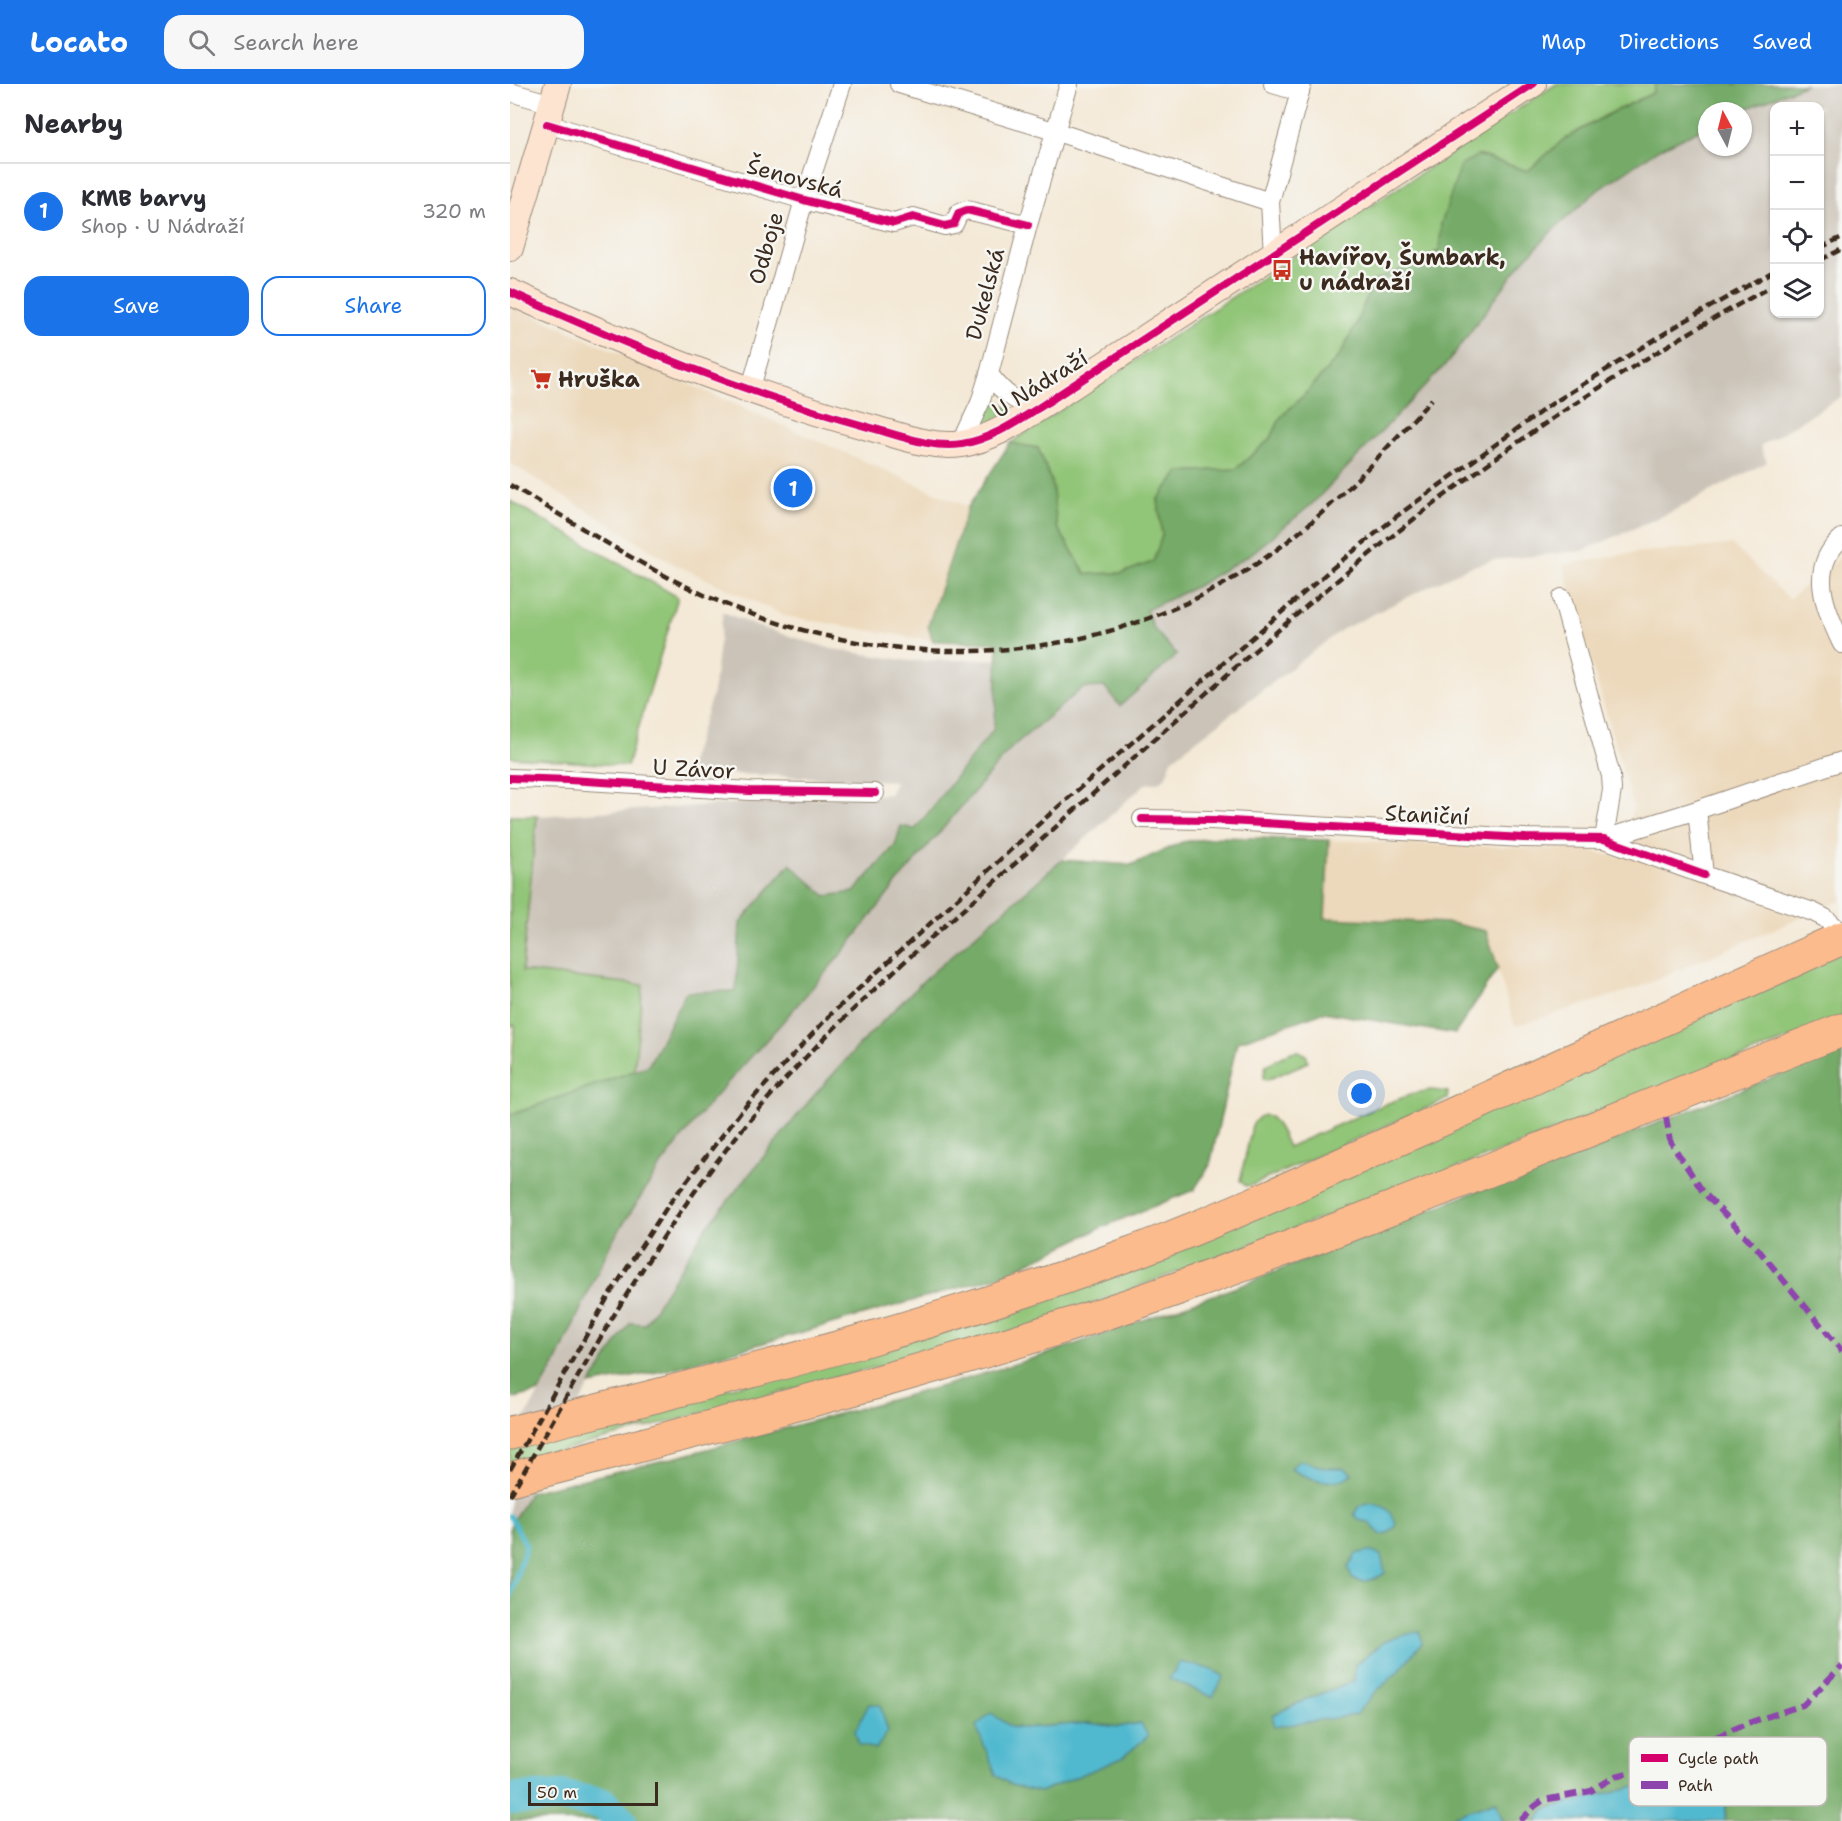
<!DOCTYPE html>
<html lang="en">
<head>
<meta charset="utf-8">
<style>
  body { margin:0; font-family:"Shantell Sans",sans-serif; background:#f7f7f7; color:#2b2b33 }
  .controls { position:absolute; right:18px; top:18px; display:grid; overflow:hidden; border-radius:12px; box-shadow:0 2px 4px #0004 }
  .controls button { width:54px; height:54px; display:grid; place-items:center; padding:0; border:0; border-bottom:2px solid #e1e1e2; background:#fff; color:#2b2b33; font:30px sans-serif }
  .compass { position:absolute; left:1188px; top:18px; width:54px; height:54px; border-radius:50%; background:#fff; box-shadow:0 2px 4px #0004; rotate:353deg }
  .scale { position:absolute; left:18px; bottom:15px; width:130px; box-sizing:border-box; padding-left:6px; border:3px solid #3b2a1e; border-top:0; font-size:16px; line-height:21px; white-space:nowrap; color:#3b2a1e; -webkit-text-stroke:4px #f6f6f2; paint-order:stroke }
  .you { position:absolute; left:852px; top:1010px; width:21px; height:21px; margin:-15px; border:4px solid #fff; border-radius:50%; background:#1a73e8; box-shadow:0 0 0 9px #1a73e833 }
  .badge { display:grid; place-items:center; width:39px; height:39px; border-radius:50%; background:#1a73e8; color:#fff; font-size:20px; font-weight:700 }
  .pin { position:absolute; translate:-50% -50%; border:3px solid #fff; box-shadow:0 2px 6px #0006 }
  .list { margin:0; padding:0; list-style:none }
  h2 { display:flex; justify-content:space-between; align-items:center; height:78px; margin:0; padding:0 24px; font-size:26px }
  h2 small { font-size:20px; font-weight:400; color:#7c7c81 }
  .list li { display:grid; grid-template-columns:39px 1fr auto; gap:18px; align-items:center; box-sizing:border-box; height:96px; padding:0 24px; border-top:2px solid #e1e1e2 }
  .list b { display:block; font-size:22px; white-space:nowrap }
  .list p { margin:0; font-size:20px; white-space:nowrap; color:#7c7c81 }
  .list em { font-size:20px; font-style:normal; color:#7c7c81 }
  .actions { display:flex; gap:12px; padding:18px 24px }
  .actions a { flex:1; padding:14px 0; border:2px solid #1a73e8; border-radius:18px; text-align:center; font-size:21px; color:#1a73e8 }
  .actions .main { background:#1a73e8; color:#fff }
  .icon { flex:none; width:33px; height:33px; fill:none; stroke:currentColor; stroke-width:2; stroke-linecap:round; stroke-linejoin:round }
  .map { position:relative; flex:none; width:1332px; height:1737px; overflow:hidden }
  header { display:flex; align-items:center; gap:36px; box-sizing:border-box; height:84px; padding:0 30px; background:#1a73e8; color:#fff }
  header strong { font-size:28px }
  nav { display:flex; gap:33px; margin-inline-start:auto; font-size:21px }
  .search { width:420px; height:54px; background:#f7f7f7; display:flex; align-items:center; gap:15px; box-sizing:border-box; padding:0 21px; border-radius:18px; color:#7c7c81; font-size:22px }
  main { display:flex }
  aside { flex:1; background:#fff }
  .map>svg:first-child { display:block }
  .built { fill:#ecd8ba }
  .industrial { fill:#cbc3b8; fill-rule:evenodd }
  .green { fill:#91c577; stroke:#66784a; stroke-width:1.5 }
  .forest { fill:#74aa68; stroke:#586a43; stroke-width:1.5; fill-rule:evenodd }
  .water { fill:#51b9cf; stroke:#467276; stroke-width:1.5 }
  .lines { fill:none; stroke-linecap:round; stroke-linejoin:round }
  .stream { stroke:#51b9cf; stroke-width:5 }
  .river { stroke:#51b9cf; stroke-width:32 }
  .street-casing { stroke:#988a7a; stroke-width:20 }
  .secondary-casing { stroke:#988a7a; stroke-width:28 }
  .highway-casing { stroke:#988a7a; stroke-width:35 }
  .street { stroke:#fff; stroke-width:18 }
  .secondary { stroke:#fde4d1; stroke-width:26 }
  .highway { stroke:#fbbb8d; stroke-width:33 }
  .rail { stroke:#3b2a1e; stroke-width:4.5; stroke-dasharray:9 4.5; stroke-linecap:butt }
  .quiet { stroke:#8e44ad; stroke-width:6; stroke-dasharray:12 6; stroke-linecap:butt }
  .cycleway-casing { stroke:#f6f6f2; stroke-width:11 }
  .cycleway { stroke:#d6006c; stroke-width:8 }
  .labels { text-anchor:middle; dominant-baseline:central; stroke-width:5; stroke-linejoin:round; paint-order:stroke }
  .street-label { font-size:22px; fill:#3b2a1e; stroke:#f6f6f2 }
  .poi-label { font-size:22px; font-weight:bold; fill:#3b2a1e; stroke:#f6f6f2; text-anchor:start }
  .key { fill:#f6f6f2; stroke:#beb9b2; stroke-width:1.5 }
  .key-label { font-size:16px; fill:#3b2a1e }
</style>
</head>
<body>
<header>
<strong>Locato</strong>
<div class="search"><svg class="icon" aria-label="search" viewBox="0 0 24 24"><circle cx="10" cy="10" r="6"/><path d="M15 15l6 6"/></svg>Search here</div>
<nav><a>Map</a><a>Directions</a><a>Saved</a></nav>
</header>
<main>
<aside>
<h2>Nearby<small></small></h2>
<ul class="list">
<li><span class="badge">1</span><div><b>KMB barvy</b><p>Shop · U Nádraží</p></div><em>320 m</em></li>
</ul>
<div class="actions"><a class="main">Save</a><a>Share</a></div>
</aside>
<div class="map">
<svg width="1332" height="1737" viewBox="0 0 1332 1737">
  <rect width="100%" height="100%" fill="#f6f6f2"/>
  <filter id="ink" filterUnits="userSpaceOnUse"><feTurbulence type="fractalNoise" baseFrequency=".0167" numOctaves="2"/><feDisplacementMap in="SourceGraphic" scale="12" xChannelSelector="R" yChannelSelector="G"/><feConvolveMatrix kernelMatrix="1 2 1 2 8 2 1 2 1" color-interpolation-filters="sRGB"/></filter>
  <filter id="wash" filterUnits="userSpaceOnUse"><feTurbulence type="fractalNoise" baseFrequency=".008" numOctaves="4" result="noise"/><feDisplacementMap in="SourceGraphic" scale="24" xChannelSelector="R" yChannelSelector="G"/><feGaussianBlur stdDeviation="1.35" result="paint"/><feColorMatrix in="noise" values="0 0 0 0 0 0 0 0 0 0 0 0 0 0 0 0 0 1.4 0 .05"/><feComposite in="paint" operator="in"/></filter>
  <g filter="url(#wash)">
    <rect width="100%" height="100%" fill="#f4e9d7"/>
    <!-- built -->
    <path class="built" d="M0 221 458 423 418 542 423 557 275 532 160 478 0 379Z
      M1222 461 1279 515 1332 472V816L1127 904 1005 942 976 847 940 839 815 834 819 756 1076 766 1110 774 1123 722 1053 481 1123 469Z"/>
    <!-- industrial -->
    <path class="industrial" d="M1296 0H1332V312L1250 362 1257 378 1157 430 1072 467 983 476 957 484 831 546 662 675 656 692 651 697 635 700 552 776 414 896 353 957 299 1017 196 1145 135 1241 119 1239 80 1301 0 1443V1360L45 1281 101 1159 149 1084 199 1019 269 942 333 868 390 795 502 663 574 604 595 603 610 622 667 571 644 545 636 526 687 502 741 470 802 420 938 278 1009 182 1042 147 1088 106 1149 65 1197 42V63H1233V27H1231ZM1264 22H1310V230H1264Z
      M213 528 246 542 322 565 400 577 500 575 499 641 425 717 405 743H391L383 761 345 808 316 812 281 780 230 839 226 908 153 952 138 982 124 987 133 901 12 887 27 732 379 710 386 697 177 688 203 609Z"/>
    <!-- green -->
    <path class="green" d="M1046 0H1146L1143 9 1095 32 1054 55 1018 87 968 71 931 140 930 166 908 179 846 240 830 271 797 308 771 333 761 354 726 385 669 388 648 415 652 452 643 478 612 489 576 490 547 443 542 399 528 364 500 359Z
      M482 314 502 326 478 340 475 338C474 331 477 318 482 314Z
      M0 417 168 513 117 682 0 673Z
      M0 732H27L12 887 133 901 124 987 0 1031V999L5 941 0 942Z
      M1332 866V934L1021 1056 525 1241 0 1380V1360L327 1276Z
      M789 967 797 972 798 978 757 996 753 995 756 981 781 968Z
      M921 1006 938 1008 937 1015 742 1101 736 1102 730 1097 742 1042C758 1013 772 1050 778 1063L873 1021 905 1009Z"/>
    <!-- forest -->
    <path class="forest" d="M1146 0H1296L1231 27H1197V42L1149 65 1088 106 1042 147 1009 182 938 278 802 420 741 470 687 502 636 526 644 545 667 571 610 622 595 603 573 604 502 663 390 795 333 868 269 942 199 1019 149 1084 101 1159 45 1281 29 1308 0 1315V1031L138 982 176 908 226 907 230 839 280 780 316 812 344 808 385 761 391 742 405 745 483 646 486 624 488 559 423 557 418 542 458 423 500 359 528 364 542 399 547 443 576 490 612 489 643 478 652 452 648 415 669 388 726 385 761 354 771 333 797 308 830 271 846 240 863 197 908 179 930 166 931 140 951 81 968 71 1018 87 1054 55 1095 32 1143 9Z
      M710 753 819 756 815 834 940 839 976 847 988 884 945 950 813 928 727 958 700 1081 684 1106 595 1142 491 1192 158 1286 80 1301 120 1239 135 1240 195 1145 299 1017 353 957 414 896 552 776 621 781 672 758Z
      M1332 966V1737H1215L1217 1707 1204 1683 1035 1725 1027 1737H993L986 1717 928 1737H0V1443L20 1408 171 1372 436 1301 537 1270 732 1201 969 1106 1109 1054ZM910 1548 889 1587 868 1605 801 1637 764 1643 763 1631 795 1616 844 1597 845 1581 877 1556ZM579 1639 608 1643 631 1639 486 1691 478 1668 501 1643 514 1644Z"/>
    <!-- water -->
    <path class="water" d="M789 1376 815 1384H835L842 1390C823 1404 800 1396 781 1385Z
      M856 1419C872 1420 884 1425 886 1442L878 1450 871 1451 859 1439 849 1436 844 1430 849 1422Z
      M858 1467 871 1471 875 1489C864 1496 854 1500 842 1495L838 1483 846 1470Z
      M910 1547 912 1559 889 1587 868 1605 845 1631 764 1643 763 1631 795 1616 844 1597 845 1581 877 1556Z
      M670 1578 700 1585 714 1592 703 1613 659 1595Z
      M359 1620 370 1621 378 1647 366 1665 349 1661 345 1647Z
      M481 1629 501 1643 514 1644 579 1639 608 1643 631 1639 638 1652 612 1674 530 1708 501 1701 486 1691 466 1642Z
      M1204 1682 1217 1707 1215 1737H1027L1035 1725Z
      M986 1717 993 1737H928Z"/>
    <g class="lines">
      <!-- stream -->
      <path class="stream" d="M0 1432 16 1461 0 1513"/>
      <!-- river -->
      <path class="river" d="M0 1715 54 1713 94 1720 111 1737"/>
    </g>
  </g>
  <g filter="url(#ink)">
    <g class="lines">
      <defs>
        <path id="street" d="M389 0 547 48 760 118
          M763 0 790 8
          M0 8 42 20
          M37 40 294 116 384 139 403 133 435 142 444 140 449 129 457 126 518 141
          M763 170 760 118 792 0
          M479 290C493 309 506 320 530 323
          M240 307 294 116 332 0
          M451 360 470 319 479 290 518 141 559 0
          M1332 454C1297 484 1315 524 1332 560
          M1052 514 1101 692 1102 706 1094 755 1187 726
          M1332 677 1187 726 1194 791 1303 828 1315 834 1332 849
          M0 694 60 696 240 707 365 709
          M632 735 702 736 1013 754 1094 755 1194 791"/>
        <path id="secondary" d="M0 164 48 0
          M0 208C117 261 235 309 358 343 388 351 422 365 452 360 481 355 506 338 530 323L1023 0"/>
        <path id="highway" d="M0 1349C208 1296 417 1246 619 1170 719 1133 817 1087 915 1043 1054 980 1193 917 1332 854
          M0 1395C223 1337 448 1282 666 1205 890 1125 1110 1032 1332 946"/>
      </defs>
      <!-- street casing -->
      <use href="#street" class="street-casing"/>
      <!-- secondary casing -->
      <use href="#secondary" class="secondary-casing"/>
      <!-- highway casing -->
      <use href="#highway" class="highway-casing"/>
      <!-- street -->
      <use href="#street" class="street"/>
      <!-- secondary -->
      <use href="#secondary" class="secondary"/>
      <!-- highway -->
      <use href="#highway" class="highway"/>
      <!-- rail -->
      <path class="rail" d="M1310 164 1332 153
        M1310 176 1332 165
        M0 401C70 442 140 489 215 520 392 592 595 585 755 474 819 430 869 372 922 315
        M0 1386 98 1213 159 1120 232 1026 320 931 540 730 819 487 887 432 1040 321 1168 241 1264 187
        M0 1412C74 1282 143 1153 239 1037 302 961 374 895 448 830 488 795 528 759 568 723 677 627 784 528 899 439 1013 349 1137 270 1264 201"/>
      <!-- quiet -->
      <path class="quiet" d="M1156 1033 1160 1057 1193 1108 1247 1164 1332 1267
        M1010 1737 1025 1722 1034 1716 1081 1707 1106 1692 1133 1685 1238 1639 1293 1621 1332 1582"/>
      <defs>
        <path id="cycleway" d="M37 40 294 116 384 139 403 133 435 142 444 140 449 129 457 126 518 141
          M0 208C117 261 235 309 358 343 388 351 422 365 452 360 481 355 506 338 530 323L1023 0
          M0 694 60 696 240 707 365 709
          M632 735 702 736 1013 754 1094 755 1194 791"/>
      </defs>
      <!-- cycleway casing -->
      <use href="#cycleway" class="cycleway-casing"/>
      <!-- cycleway -->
      <use href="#cycleway" class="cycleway"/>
    </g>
  </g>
  <!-- icons -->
  <defs>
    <symbol id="bus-bare" viewBox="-9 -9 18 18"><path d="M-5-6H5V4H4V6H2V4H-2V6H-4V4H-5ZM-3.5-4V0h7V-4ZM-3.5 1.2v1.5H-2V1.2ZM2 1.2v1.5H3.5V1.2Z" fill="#c8321e" stroke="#f6f6f2" stroke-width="2.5" paint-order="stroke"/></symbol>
    <symbol id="supermarket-bare" viewBox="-9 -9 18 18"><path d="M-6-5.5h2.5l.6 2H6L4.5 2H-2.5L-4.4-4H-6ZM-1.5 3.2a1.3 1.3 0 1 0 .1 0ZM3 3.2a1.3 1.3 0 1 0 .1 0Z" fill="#c8321e" stroke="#f6f6f2" stroke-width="2.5" paint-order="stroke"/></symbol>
  </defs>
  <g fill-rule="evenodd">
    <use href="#bus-bare" x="757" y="171" width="30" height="30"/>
    <use href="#supermarket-bare" x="16" y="280" width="30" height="30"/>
  </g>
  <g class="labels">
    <!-- street labels -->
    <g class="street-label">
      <text transform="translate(285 94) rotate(15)">Šenovská</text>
      <text transform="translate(256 164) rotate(-74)">Odboje</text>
      <text transform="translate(475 210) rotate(-75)">Dukelská</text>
      <text transform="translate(530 300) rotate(-32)">U Nádraží</text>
      <text transform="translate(184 685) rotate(3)">U Závor</text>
      <text transform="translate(917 731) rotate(3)">Staniční</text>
    </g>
    <!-- poi labels -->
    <g class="poi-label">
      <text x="789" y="173">Havířov, Šumbark,<tspan x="789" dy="25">u nádraží</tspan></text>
      <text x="48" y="295">Hruška</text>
    </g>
  </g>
  <!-- legend -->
  <rect x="1119" y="1653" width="198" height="69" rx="9" class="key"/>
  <rect x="1131" y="1670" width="27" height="8" fill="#d6006c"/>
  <rect x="1131" y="1697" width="27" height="8" fill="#8e44ad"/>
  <g class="key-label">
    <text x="1168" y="1680">Cycle path</text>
    <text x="1168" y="1707">Path</text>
  </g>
</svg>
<div class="controls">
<button>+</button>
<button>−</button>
<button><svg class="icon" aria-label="locate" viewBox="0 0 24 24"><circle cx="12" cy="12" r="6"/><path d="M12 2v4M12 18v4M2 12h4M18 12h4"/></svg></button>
<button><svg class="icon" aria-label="layers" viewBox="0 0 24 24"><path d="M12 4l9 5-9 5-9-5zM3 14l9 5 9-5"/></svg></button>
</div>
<svg class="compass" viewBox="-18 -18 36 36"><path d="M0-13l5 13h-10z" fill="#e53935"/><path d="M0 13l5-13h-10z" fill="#7c7c81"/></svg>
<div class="scale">50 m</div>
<div class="you"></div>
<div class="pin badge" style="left:283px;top:404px">1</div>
</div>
</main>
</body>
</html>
